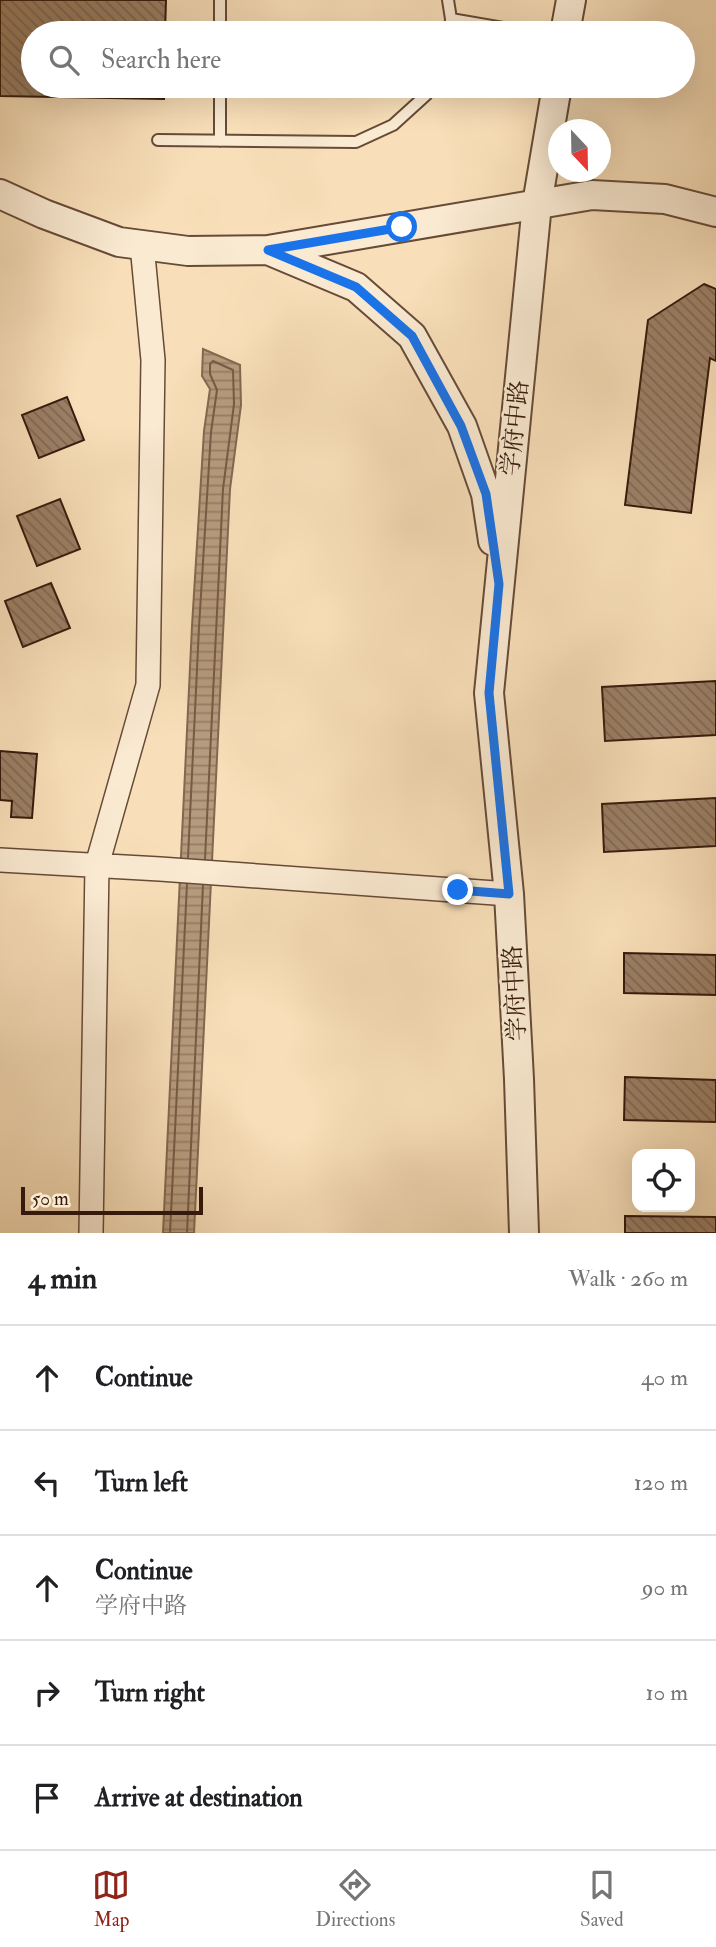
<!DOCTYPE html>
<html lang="en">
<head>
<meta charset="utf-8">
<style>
  body { margin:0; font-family:"IM FELL Double Pica","Noto Serif SC",serif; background:#f6f6f6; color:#202124 }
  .controls { position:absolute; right:21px; bottom:21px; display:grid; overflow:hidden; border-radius:14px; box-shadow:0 7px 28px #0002 }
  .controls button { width:63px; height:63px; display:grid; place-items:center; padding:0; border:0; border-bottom:2px solid #e0e0e0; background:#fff; color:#202124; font:35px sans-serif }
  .compass { position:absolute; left:548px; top:119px; width:63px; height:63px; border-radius:50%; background:#fff; box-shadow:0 7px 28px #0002; rotate:158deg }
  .scale { position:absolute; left:21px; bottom:18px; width:182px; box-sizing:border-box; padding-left:7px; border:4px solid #361a0c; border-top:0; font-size:19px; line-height:24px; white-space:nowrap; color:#361a0c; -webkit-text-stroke:5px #faead2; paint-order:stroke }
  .stop { position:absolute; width:21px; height:21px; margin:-16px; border:5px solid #1a73e8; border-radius:50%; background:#fff }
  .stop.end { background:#1a73e8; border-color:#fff; box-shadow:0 2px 7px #0008 }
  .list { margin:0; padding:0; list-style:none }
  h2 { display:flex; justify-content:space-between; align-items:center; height:91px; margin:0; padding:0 28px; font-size:30px }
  h2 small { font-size:23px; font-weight:400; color:#757577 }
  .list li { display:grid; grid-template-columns:46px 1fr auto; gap:21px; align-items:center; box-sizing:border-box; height:105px; padding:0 28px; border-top:2px solid #e0e0e0 }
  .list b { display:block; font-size:26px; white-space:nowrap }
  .list p { margin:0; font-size:23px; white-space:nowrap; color:#757577 }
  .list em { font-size:23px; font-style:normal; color:#757577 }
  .icon { flex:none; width:38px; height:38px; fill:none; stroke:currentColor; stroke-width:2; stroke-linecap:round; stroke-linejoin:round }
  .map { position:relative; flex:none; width:716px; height:1233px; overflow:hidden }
  .search { position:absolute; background:#fff; box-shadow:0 7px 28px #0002; left:21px; right:21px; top:21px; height:77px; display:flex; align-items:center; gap:18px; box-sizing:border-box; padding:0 24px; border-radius:38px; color:#757577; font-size:26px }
  .sheet { height:616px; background:#fff }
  nav { display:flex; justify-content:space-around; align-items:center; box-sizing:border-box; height:98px; border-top:2px solid #e0e0e0; background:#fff; font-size:19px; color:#757577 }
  nav a { display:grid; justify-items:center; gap:4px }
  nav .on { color:#8f2418 }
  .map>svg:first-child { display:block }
  .water { fill:url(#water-rules); stroke:#836850; stroke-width:2 }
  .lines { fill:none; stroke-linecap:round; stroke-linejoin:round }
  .shore { stroke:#765b45; stroke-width:2 }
  .building { fill:url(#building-back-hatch); stroke:#361a0c; stroke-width:2 }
  .service-casing { stroke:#664b37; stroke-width:14 }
  .minor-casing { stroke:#664b37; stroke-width:26 }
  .tertiary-casing { stroke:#664b37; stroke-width:32 }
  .service { stroke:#faead2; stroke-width:10 }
  .minor { stroke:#faead2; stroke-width:23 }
  .tertiary { stroke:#faead2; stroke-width:28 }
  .route { stroke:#1a73e8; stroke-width:9 }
  .labels { text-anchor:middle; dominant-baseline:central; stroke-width:5; stroke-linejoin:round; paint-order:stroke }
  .street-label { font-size:24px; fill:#361a0c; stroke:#faead2 }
</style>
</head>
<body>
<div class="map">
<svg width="716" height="1233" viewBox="0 0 716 1233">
  <defs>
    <pattern id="water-rules" width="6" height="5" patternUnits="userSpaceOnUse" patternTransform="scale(1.75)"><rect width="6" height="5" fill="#b69c7e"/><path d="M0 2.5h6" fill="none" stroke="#957e66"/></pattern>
    <pattern id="building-back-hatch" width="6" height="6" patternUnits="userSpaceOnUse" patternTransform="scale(1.75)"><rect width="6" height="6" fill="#9b8066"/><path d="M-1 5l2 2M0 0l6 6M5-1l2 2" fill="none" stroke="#7f6852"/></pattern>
  </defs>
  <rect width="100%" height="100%" fill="#f8dfb9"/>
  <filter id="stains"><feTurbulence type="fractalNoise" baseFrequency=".00286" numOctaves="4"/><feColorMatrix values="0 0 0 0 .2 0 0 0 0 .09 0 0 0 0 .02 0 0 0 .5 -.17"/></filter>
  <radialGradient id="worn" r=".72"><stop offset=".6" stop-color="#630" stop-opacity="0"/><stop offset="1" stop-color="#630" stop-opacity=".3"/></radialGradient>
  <!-- water -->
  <path class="water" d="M203 349 240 365 241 405 230 489 194 1233H163L192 626 204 431 210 389 202 376Z"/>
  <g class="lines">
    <!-- shore -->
    <path class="shore" d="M188 858 199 627 211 432 217 390 210 374V364L213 361 233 370 234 404 223 489 205 859
      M170 1233 187 884
      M187 1233 203 885"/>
  </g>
  <!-- building -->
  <path class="building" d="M0 0H166L165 33H33V86H164V99L0 96Z
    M704 284 716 289V361L710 358 691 513 625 505 648 320Z
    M67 397 84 440 39 458 22 415Z
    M60 499 80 549 37 566 17 516Z
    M51 583 70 628 23 647 5 601Z
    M716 681V735L605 741 602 687Z
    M0 751 37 754 32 818 11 817 12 801 0 800Z
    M716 798V846L604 852 602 804Z
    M624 953 716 955V995L624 993Z
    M625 1077 716 1080V1122L624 1120Z
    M625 1216 716 1217V1233H625Z"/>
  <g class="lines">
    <defs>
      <path id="service" d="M448 0 451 19 533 33
        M220 33V0
        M450 33 451 19
        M158 140 356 142 393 125 426 95 432 86
        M220 141V86"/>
      <path id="minor" d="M0 860 160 869 509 894
        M91 1233 97 865 148 685 153 360 142 245"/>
      <path id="tertiary" d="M565 33 571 0
        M0 194 44 214 119 242 188 251 268 250 592 195 665 199 716 212
        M268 250 356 287 412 336 462 426 486 494 493 541
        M524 1233 519 1079 509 894 489 693 537 204 557 86"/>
    </defs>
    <!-- service casing -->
    <use href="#service" class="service-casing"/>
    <!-- minor casing -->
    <use href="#minor" class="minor-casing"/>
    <!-- tertiary casing -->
    <use href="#tertiary" class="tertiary-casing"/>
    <!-- service -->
    <use href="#service" class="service"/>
    <!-- minor -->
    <use href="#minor" class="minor"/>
    <!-- tertiary -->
    <use href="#tertiary" class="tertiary"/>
  </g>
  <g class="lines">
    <!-- route -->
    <path class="route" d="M402 227 268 250 356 287 412 336 461 426 486 494 499 584 489 693 509 894 458 890"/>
  </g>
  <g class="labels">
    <!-- street labels -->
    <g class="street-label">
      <text transform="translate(515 428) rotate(-84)">学府中路</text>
      <text transform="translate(515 993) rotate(-93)">学府中路</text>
    </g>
  </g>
  <rect width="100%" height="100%" filter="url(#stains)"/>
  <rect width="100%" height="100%" fill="url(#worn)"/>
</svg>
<div class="controls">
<button><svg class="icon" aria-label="locate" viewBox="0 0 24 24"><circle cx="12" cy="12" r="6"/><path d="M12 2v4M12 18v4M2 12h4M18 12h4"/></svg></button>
</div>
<svg class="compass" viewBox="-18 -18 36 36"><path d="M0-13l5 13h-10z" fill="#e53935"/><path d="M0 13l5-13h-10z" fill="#757577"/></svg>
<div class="scale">50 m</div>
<div class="stop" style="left:402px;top:227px"></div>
<div class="stop end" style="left:458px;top:890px"></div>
<div class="search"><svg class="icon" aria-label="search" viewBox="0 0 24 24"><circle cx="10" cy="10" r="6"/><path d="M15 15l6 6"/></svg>Search here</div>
</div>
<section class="sheet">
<h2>4 min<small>Walk · 260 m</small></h2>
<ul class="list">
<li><svg class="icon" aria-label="ahead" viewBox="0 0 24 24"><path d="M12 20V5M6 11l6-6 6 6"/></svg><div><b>Continue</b></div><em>40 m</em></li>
<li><svg class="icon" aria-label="left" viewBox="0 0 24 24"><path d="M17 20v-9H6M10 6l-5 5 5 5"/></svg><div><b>Turn left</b></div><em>120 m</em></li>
<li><svg class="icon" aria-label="ahead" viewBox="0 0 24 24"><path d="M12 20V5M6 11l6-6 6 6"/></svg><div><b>Continue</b><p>学府中路</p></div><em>90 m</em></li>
<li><svg class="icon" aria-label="right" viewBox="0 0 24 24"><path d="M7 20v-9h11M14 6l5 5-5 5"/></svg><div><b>Turn right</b></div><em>10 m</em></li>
<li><svg class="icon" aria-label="arrive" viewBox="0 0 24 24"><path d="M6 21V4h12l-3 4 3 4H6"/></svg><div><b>Arrive at destination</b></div></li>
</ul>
</section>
<nav>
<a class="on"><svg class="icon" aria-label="map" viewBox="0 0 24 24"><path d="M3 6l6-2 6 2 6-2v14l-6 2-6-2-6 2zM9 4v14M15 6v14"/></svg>Map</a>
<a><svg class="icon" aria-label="directions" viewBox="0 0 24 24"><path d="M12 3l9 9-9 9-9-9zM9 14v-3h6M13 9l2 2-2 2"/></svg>Directions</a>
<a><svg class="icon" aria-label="saved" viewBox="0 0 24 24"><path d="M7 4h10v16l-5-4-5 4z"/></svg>Saved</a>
</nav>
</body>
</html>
